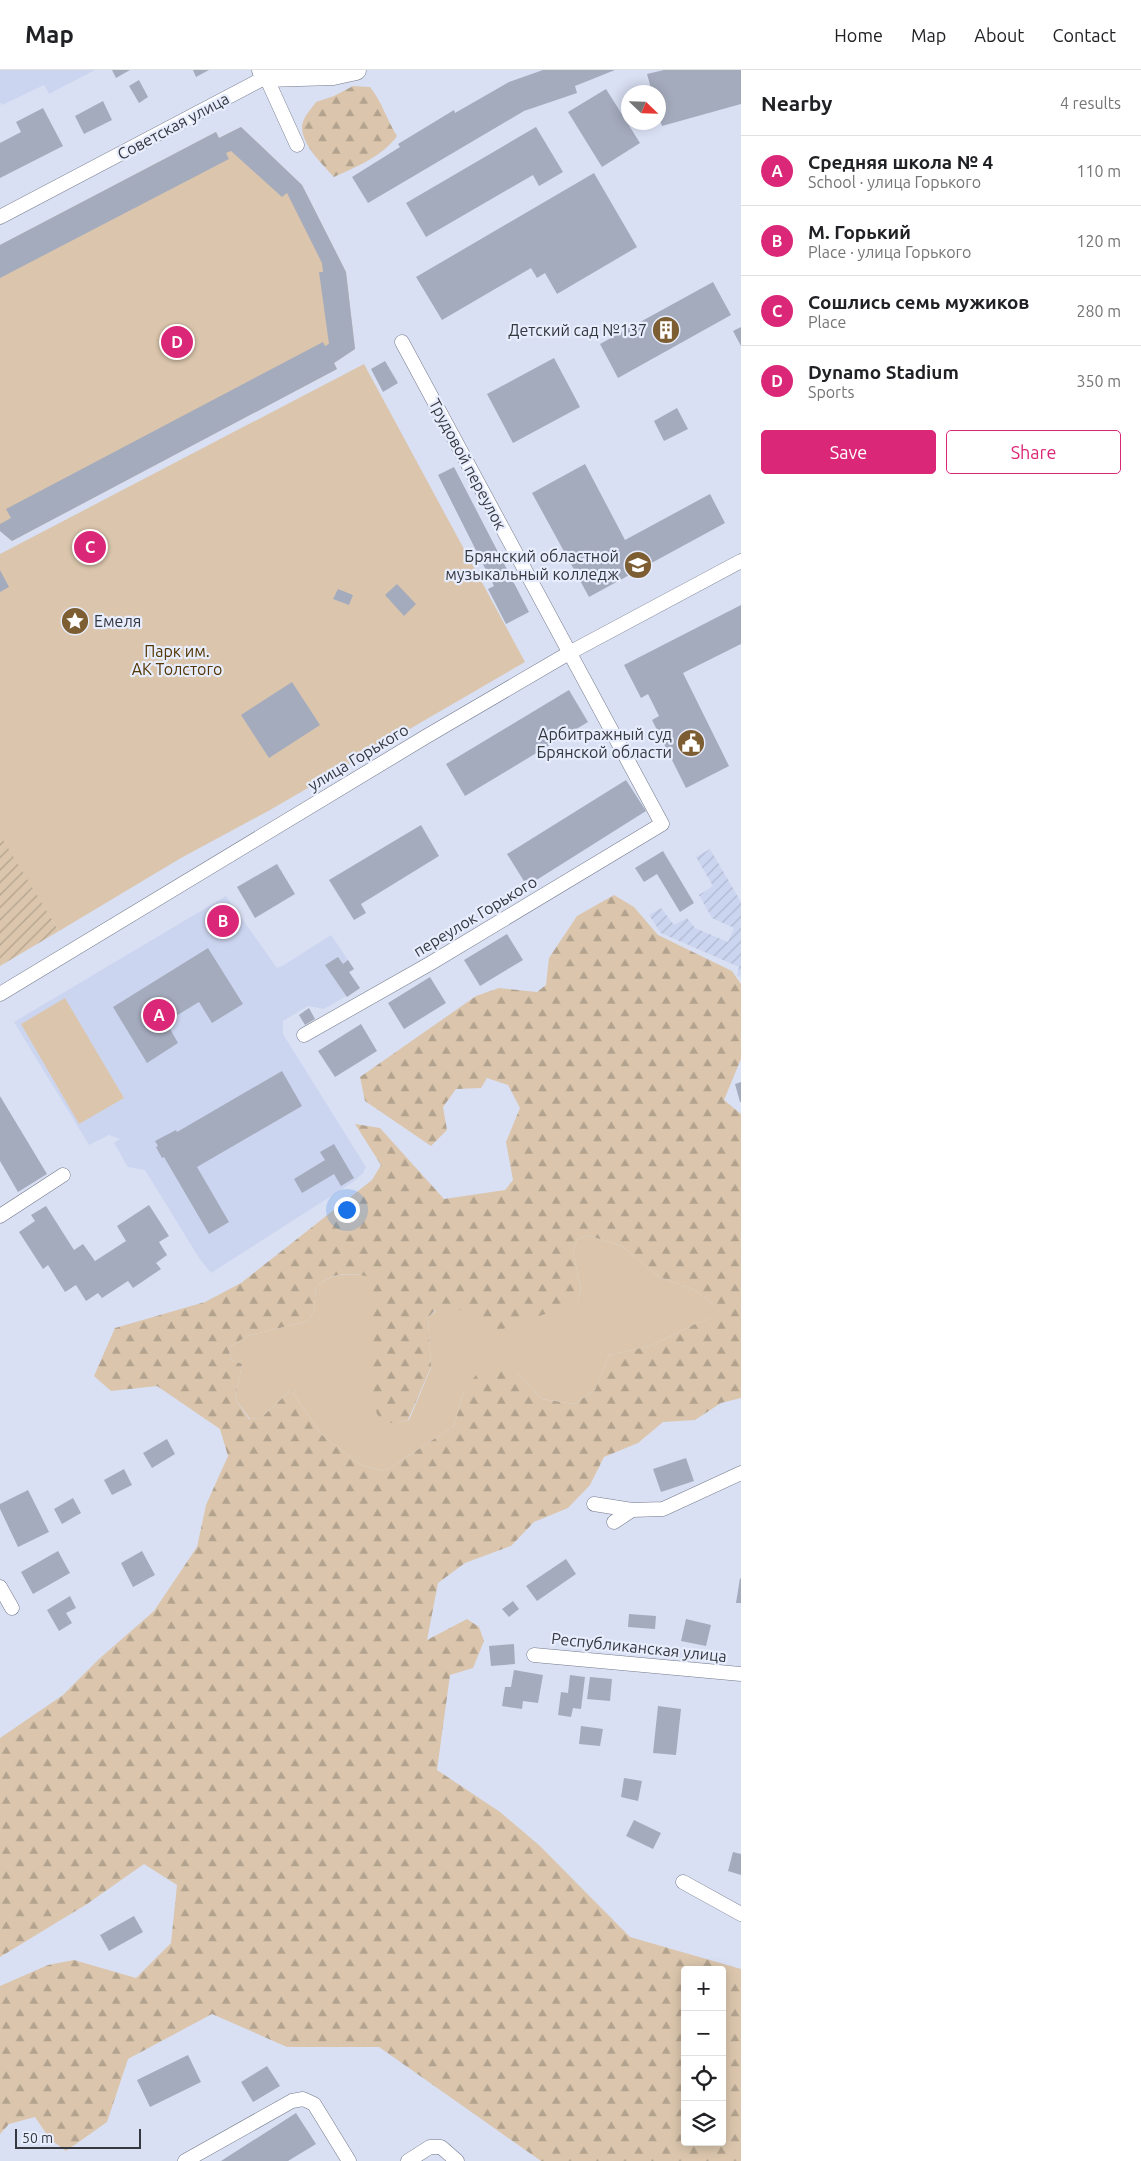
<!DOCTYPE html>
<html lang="en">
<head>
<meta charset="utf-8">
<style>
  body { margin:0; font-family:Ubuntu,sans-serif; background:#f6f6f6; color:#202124 }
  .controls { position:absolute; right:15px; bottom:15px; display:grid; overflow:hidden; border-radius:5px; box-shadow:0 2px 12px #0003 }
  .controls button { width:45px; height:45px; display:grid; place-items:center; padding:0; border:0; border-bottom:1px solid #e0e0e0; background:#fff; color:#202124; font:25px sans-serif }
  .compass { position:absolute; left:621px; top:15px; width:45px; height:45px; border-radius:50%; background:#fff; box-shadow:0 2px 12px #0003; rotate:113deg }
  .scale { position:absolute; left:15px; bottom:12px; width:126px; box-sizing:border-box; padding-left:5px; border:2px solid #363840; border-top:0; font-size:14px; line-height:18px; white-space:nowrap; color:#363840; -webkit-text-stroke:4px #e7edfd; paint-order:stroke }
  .you { position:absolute; left:346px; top:1139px; width:18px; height:18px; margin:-12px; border:4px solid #fff; border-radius:50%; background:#1a73e8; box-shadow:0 0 0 8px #1a73e833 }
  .badge { display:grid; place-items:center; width:32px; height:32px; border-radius:50%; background:#db2777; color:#fff; font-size:16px; font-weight:700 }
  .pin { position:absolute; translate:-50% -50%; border:2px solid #fff; box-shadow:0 1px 5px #0006 }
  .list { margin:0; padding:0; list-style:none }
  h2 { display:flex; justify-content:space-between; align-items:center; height:65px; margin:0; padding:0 20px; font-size:21px }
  h2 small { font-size:16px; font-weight:400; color:#757577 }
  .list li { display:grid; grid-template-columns:32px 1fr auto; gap:15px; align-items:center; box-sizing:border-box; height:70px; padding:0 20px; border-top:1px solid #e0e0e0 }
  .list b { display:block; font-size:19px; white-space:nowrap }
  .list p { margin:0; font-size:16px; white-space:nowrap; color:#757577 }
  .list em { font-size:16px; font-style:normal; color:#757577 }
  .actions { display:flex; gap:10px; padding:15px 20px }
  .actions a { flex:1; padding:11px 0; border:1px solid #db2777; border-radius:5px; text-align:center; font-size:18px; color:#db2777 }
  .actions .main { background:#db2777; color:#fff }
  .icon { flex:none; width:28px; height:28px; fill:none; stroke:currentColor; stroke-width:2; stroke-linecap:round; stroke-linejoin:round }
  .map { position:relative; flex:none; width:741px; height:2091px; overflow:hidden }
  header { display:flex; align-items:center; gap:30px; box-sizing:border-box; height:70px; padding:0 25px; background:#fff; border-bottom:1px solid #e0e0e0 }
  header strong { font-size:24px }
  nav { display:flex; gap:28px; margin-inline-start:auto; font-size:18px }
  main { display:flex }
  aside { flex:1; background:#fff }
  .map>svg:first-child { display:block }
  .built { fill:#ccd5f0 }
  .industrial { fill:url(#industrial-furrows) }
  .green { fill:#dbc6ad }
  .forest { fill:url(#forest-firs); fill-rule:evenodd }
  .garden { fill:url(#garden-furrows) }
  .building { fill:#a4abbd }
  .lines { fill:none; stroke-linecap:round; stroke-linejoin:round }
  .street-casing { stroke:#73798b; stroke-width:15 }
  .secondary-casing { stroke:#73798b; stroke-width:21 }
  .street { stroke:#fff; stroke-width:14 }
  .secondary { stroke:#fff; stroke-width:20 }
  .labels { text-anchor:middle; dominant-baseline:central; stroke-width:4.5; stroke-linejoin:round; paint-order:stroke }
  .street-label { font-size:16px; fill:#363840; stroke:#e7edfd }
  .poi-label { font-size:16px; fill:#363840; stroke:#e7edfd; text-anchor:end }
  .park-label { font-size:16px; fill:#543400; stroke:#e7edfd }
</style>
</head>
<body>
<header>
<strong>Map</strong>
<nav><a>Home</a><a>Map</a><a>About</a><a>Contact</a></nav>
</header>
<main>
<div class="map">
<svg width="741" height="2091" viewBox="0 0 741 2091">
  <defs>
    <pattern id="industrial-furrows" width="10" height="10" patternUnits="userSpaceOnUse" patternTransform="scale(1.25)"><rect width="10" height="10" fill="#ccd5f0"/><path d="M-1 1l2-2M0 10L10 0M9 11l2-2" fill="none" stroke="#b0b8cf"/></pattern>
    <pattern id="forest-firs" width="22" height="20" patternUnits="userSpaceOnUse" patternTransform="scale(1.25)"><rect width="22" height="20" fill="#dbc6ad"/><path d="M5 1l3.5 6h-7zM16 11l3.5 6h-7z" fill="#b2a28e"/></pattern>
    <pattern id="garden-furrows" width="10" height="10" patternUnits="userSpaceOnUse" patternTransform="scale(1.25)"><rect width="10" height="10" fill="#dbc6ad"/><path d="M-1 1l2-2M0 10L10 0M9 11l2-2" fill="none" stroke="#b2a28e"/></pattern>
  </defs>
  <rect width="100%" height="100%" fill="#d9e0f3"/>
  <!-- built -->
  <path class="built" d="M0 0H95L49 24 44 15 2 35 0 32Z
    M226 826 277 898 284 895 331 865 354 899 349 903 360 918 324 939 308 936 283 951V964L366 1097 363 1103 353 1112 211 1203 199 1188 145 1100 128 1097 114 1073 120 1069 109 1065 89 1075 14 952Z"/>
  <!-- industrial -->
  <path class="industrial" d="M710 779 741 832V907L737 906 739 897 661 863 649 845 661 838 674 855 687 848 695 858 728 872 734 858 712 848 699 825 713 816 696 787Z"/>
  <!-- green -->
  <path class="green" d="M241 57 302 115 346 202 355 279 334 293 337 299 12 471 0 461V175L216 62 219 68Z
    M364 294 525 592 270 740 181 788 59 861 0 768V484Z
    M65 928 124 1028 79 1054 21 954Z
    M587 1165 622 1176 659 1207 693 1219 714 1235 721 1246 697 1253 650 1276 609 1285 595 1320 574 1334 542 1329 517 1303 464 1320 454 1356 385 1401 361 1395 322 1365 291 1320 261 1348 250 1349 235 1329 242 1294 232 1290 228 1278 247 1266 308 1251 314 1241 316 1217C331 1202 349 1203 370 1206V1320L385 1353H397L409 1350 431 1298 428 1248 436 1240 469 1239 578 1230 581 1218 573 1182 577 1170Z"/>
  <!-- forest -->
  <path class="forest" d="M353 16 370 17C382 32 387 50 397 66 383 86 356 97 334 107 323 95 301 74 302 56 303 47 311 39 316 32L334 26Z
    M614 825 634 837 658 865 732 901 741 914V989L724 1030 741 1044V1328L721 1333 695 1350 663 1352 638 1373 604 1387 590 1415 568 1438 534 1452 511 1476 465 1493 438 1513 427 1570 467 1549 479 1557 484 1571 473 1598 450 1605 437 1700 500 1742 540 1776 630 1867 741 1899V2091H541L379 1977H287L212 1944 128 1989 107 2052 66 2081 50 2069 35 2047 9 2054 0 2064V1916L48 1895 74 1890 136 1908 171 1873 177 1815 144 1794 87 1834 0 1887V1668L63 1625 99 1589 154 1541 197 1477 206 1435 228 1386 220 1359 157 1316 111 1321 94 1306 115 1258 205 1232 241 1213 372 1110 381 1095 355 1054 380 1058 444 1129 505 1120 513 1110 506 1072 520 1038 508 1015 487 1008 481 1018 456 1019 443 1037 447 1060 431 1076 365 1031 360 1007 476 926 499 918 537 922 546 915 549 888 577 846ZM587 1165 622 1176 659 1207 693 1219 714 1235 720 1246 697 1253 650 1276 609 1285 595 1320 574 1334 542 1329 517 1303 505 1298 480 1300 464 1320 454 1356 385 1401 361 1395 322 1365 291 1320 261 1348 249 1349 235 1329 242 1294 232 1290 228 1278 247 1266 308 1251 314 1241 316 1217C331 1202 350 1202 370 1207V1320L377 1344 385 1353H397L408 1350 431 1297 428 1248 435 1240H469L492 1263 567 1236 578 1230 581 1218 573 1182 577 1170ZM685 1900H722V2072H685Z"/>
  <!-- garden -->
  <path class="garden" d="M0 765 59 861 0 896Z"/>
  <!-- building -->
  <path class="building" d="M112 0H130L116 8Z
    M193 0H209L196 7Z
    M543 0H615L575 16 577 23 524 41 368 133 352 107 400 77 398 74 454 40 455 43 509 12Z
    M664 0H741V34L662 56 658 45V22H652L647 4Z
    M139 10 148 27 139 33 129 16Z
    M606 19 640 73 602 97 568 42Z
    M103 31 112 50 84 64 75 46Z
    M43 38 63 76 0 108V73L21 62 16 52Z
    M241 57 302 115 346 202 355 279 334 293 337 299 12 471 0 461V454L11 448 6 439 323 272 325 276 329 274 319 202H323L322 193 287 123 282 127 231 81 226 83 229 89 0 208V175L216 62 219 68Z
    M536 57 563 102 539 116 533 105 426 167 406 133Z
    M594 103 637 177 557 224 545 203 537 208 531 198 442 250 416 207Z
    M713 212 731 245 618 308 600 274Z
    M741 257V276L733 261Z
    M554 288 580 337 513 373 487 324Z
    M385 291 398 313 383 322 371 299Z
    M677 338 688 359 664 371 654 351Z
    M585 394 625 470 710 424 725 453 589 527 532 423Z
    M454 397 529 542 506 554 488 519 494 516 438 405Z
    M0 500 9 517 0 522Z
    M397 514 416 534 404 546 385 525Z
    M338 519 353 525 349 535 333 529Z
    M741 535V574L683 603 729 696 686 718 652 650 659 646 648 624 641 628 624 595Z
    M292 612 320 655 269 688 241 645Z
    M569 620 588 652 465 726 446 694Z
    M626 710 646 741 527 816 507 784Z
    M421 755 439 786 361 834 366 843 354 850 329 810Z
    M663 781 694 833 680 842 657 804 644 812 635 798Z
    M277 794 295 824 255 848 237 817Z
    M507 864 523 890 480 916 464 890Z
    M208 878 243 934 212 953 199 932 166 952 178 973 147 993 113 937Z
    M338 887 343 894 348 890 354 899 349 902 360 918 347 927 325 895Z
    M430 907 446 933 404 959 388 933Z
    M309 938 315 949 305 955 299 945Z
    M361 954 377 981 335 1007 318 981Z
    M282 1001 302 1036 197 1097 229 1152 209 1164 164 1087 162 1088 156 1077 158 1076 155 1071 176 1060 177 1062Z
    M741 1012V1032H740L735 1014Z
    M0 1026 47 1104 18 1122 0 1091Z
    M334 1074 354 1108 341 1116 334 1104 302 1123 294 1109 325 1090 320 1082Z
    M149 1135 169 1166 159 1172 167 1185 156 1193 161 1199 133 1218 128 1211 102 1228 98 1223 86 1231 76 1215 65 1222 48 1195 43 1199 19 1162 35 1151 31 1145 46 1136 74 1180 83 1174 95 1191 126 1171 117 1156Z
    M167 1369 175 1384 152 1398 143 1383Z
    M686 1388 694 1411 661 1422 653 1399Z
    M124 1399 132 1415 112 1425 104 1410Z
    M28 1420 49 1462 18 1477 0 1439V1434Z
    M73 1428 81 1443 62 1454 54 1439Z
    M58 1481 70 1503 33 1524 21 1502Z
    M142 1481 155 1505 133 1517 121 1493Z
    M566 1489 576 1504 537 1531 526 1516Z
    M740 1508 741 1509V1533H736Z
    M70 1526 76 1538 66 1543 72 1553 59 1561 47 1540Z
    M513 1531 519 1539 509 1547 502 1539Z
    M629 1544 656 1546 655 1559 628 1557Z
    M686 1549 711 1555 706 1576 681 1571Z
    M514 1574 515 1594 491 1596 489 1576Z
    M514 1600 543 1605 538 1633 523 1631 522 1639 502 1636 505 1617H511Z
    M570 1605 585 1607 581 1639 573 1638 571 1647 558 1645 561 1622 568 1623Z
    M590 1607 612 1609 610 1631 587 1629Z
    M658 1636 681 1639 676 1685 653 1683Z
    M581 1656 603 1659 600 1676 579 1674Z
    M624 1708 642 1711 638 1731 621 1727Z
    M634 1750 661 1763 653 1779 626 1766Z
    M733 1782 741 1784V1805L728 1801Z
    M134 1846 143 1862 109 1881 100 1865Z
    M188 1985 201 2012 150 2037 137 2010Z
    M267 1996 280 2016 253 2032 241 2012Z
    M296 2043 316 2074 288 2091H221Z"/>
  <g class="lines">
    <defs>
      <path id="street" d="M0 147 266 7 297 75
        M0 924 427 666 569 583 741 491
        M304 965 431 893 662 754 402 272
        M0 1146 63 1105
        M594 1434 632 1440
        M614 1452 632 1440 663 1439 741 1403
        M0 1517 12 1538
        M534 1585 741 1604
        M683 1812 741 1844
        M185 2091 292 2031 303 2029 314 2034 349 2091
        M408 2091 430 2077H441L457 2091"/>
      <path id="secondary" d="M262 0 266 7 333 5 356 0"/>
    </defs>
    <!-- street casing -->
    <use href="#street" class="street-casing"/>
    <!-- secondary casing -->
    <use href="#secondary" class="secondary-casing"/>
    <!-- street -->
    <use href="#street" class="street"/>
    <!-- secondary -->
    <use href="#secondary" class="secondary"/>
  </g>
  <!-- icons -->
  <defs>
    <symbol id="building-disc" viewBox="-11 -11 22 22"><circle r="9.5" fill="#7d5d32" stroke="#e7edfd"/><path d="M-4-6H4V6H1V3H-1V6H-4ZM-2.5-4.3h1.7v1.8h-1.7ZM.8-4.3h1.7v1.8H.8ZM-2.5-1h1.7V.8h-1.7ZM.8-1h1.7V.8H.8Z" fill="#fff"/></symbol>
    <symbol id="university-disc" viewBox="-11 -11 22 22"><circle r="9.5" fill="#7d5d32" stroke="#e7edfd"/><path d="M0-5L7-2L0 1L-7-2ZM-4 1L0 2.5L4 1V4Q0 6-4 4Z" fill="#fff"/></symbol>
    <symbol id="sight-disc" viewBox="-11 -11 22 22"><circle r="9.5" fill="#7d5d32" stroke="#e7edfd"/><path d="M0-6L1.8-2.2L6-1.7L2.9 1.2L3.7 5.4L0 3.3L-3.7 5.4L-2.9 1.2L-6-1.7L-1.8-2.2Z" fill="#fff"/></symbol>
    <symbol id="civic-disc" viewBox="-11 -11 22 22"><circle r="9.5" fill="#7d5d32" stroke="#e7edfd"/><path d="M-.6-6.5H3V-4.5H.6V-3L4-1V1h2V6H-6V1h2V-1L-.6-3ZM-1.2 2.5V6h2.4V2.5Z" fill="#fff"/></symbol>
  </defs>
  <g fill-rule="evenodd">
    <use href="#building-disc" x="650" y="244" width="32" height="32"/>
    <use href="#university-disc" x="622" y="479" width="32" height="32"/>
    <use href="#sight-disc" x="59" y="535" width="32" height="32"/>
    <use href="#civic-disc" x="675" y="657" width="32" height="32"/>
  </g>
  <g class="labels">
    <!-- street labels -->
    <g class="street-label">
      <text transform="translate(173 56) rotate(-28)">Советская улица</text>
      <text transform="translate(468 394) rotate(62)">Трудовой переулок</text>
      <text transform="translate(358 687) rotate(-31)">улица Горького</text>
      <text transform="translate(475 846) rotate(-31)">переулок Горького</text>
      <text transform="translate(639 1577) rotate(6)">Республиканская улица</text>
    </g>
    <!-- poi labels -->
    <g class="poi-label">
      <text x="647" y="260">Детский сад №137</text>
      <text x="619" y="486">Брянский областной<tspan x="619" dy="18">музыкальный колледж</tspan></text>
      <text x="94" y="551" text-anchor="start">Емеля</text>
      <text x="672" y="664">Арбитражный суд<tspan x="672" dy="18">Брянской области</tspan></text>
    </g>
    <!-- park labels -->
    <g class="park-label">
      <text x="177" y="581">Парк им.<tspan x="177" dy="18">АК Толстого</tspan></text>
    </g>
  </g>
</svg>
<div class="controls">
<button>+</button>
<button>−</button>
<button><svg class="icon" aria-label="locate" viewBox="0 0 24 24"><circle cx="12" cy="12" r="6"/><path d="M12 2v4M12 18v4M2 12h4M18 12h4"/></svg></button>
<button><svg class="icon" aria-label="layers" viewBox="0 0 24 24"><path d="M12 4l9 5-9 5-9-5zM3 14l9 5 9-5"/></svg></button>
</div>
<svg class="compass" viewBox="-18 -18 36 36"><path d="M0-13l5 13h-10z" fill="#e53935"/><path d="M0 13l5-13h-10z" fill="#757577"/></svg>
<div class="scale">50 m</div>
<div class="you"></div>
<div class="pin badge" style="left:159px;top:945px">A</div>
<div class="pin badge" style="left:223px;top:851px">B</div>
<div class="pin badge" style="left:90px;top:477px">C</div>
<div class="pin badge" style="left:177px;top:272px">D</div>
</div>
<aside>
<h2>Nearby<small>4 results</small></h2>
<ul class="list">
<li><span class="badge">A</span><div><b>Средняя школа № 4</b><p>School · улица Горького</p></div><em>110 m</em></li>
<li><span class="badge">B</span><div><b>М. Горький</b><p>Place · улица Горького</p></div><em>120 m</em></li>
<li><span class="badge">C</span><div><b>Сошлись семь мужиков</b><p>Place</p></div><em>280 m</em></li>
<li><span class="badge">D</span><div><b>Dynamo Stadium</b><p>Sports</p></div><em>350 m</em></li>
</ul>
<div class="actions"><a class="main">Save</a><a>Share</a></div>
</aside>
</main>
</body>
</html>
